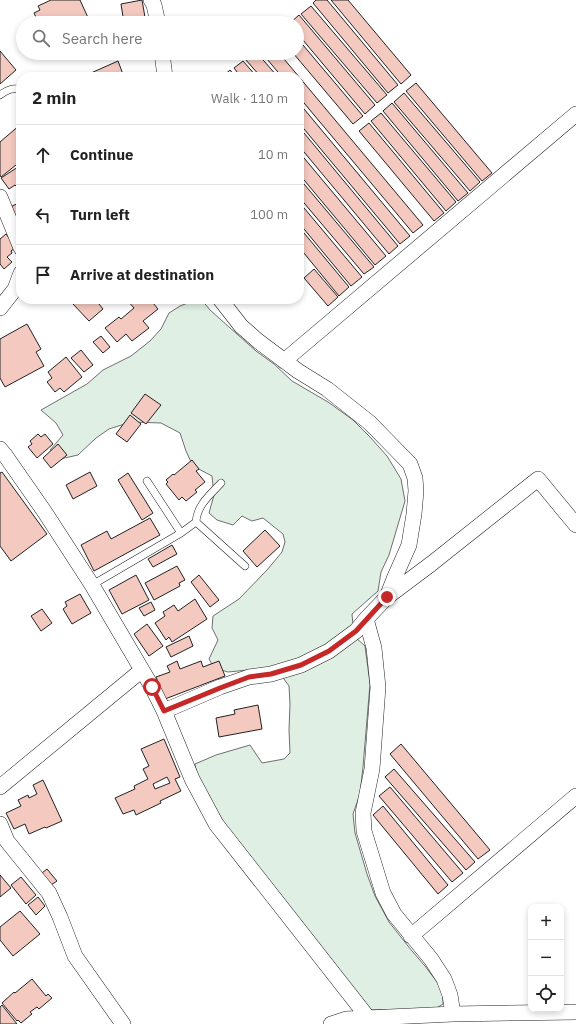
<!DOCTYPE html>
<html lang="en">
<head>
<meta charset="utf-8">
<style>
  body { margin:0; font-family:"IBM Plex Sans",sans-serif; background:#f6f6f6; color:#222 }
  .controls { position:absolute; right:12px; bottom:12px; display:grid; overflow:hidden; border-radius:8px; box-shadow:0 2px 6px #0003 }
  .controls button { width:36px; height:36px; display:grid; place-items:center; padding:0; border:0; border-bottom:1px solid #e0e0e0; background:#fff; color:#222; font:20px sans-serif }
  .stop { position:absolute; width:12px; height:12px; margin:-9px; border:3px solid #c62828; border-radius:50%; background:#fff }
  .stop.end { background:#c62828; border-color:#fff; box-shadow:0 1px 4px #0008 }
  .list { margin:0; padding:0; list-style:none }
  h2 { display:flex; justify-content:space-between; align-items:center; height:52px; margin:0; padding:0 16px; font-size:17px }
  h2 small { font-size:13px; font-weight:400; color:#767676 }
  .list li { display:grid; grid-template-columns:26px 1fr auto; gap:12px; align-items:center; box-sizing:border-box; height:60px; padding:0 16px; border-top:1px solid #e0e0e0 }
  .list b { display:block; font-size:15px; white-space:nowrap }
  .list em { font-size:13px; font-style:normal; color:#767676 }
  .icon { flex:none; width:22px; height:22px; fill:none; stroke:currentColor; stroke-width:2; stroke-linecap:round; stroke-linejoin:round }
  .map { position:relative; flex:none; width:576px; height:1024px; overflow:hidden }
  .search { position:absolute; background:#fff; box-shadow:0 2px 6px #0003; left:16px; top:16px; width:288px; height:44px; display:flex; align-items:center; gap:10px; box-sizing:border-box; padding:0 14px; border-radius:22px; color:#767676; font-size:15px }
  .panel { position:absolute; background:#fff; box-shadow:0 2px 6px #0003; left:16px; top:72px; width:288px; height:232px; border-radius:16px }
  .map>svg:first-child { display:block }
  .green { fill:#e0efe3; stroke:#6f6f6f }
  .building { fill:#f3c9c0; stroke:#222; fill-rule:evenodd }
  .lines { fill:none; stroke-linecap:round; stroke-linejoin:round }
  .lane-casing { stroke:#222; stroke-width:8 }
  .street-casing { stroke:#222; stroke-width:16 }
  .lane { stroke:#fff; stroke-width:7 }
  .street { stroke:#fff; stroke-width:15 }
  .route { stroke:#c62828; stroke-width:5 }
</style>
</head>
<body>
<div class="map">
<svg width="576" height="1024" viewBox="0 0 576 1024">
  <rect width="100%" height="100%" fill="#fff"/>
  <!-- green -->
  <path class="green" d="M198 299H201L210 310 229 327 256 351 274 364 292 381 328 402 353 420 370 437 387 456 401 479 405 501 389 555 381 572 378 591 352 614 354 636 365 646 370 684 363 767 360 794 353 814 355 833 367 874 375 896 389 922 412 951 425 966 437 982 443 994V1004L435 1009 370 1010 234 840 197 776 195 764 216 755 250 745 262 763 284 759 290 753 289 730 290 704 289 686 281 675 248 670 228 672 214 668 209 659 218 640 212 628 213 616 239 599 267 570 282 552 285 542 283 534 263 518 252 521 242 516 233 525 217 520 209 513 214 495 212 476 193 466 186 451 180 433 161 423 131 422 109 429 96 438 78 455 60 459 50 450 63 435 56 423 41 410 87 384 103 370 131 356 150 341 161 329 169 313 180 306Z"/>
  <!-- building -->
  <path class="building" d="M51 0H80L90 22 44 23 43 20 38 22 34 13 40 10 38 6Z
    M142 0 146 23H124L121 4Z
    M316 0H327L398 85 388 93 313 3Z
    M331 0H348L411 75 401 84Z
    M311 6 387 95 377 103 301 14Z
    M299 15 375 105 365 114 297 33V23H290Z
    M297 38 363 116 353 124 293 53H297Z
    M0 51 16 70 0 84Z
    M252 53H257L278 77H261L245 59Z
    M262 53H279L423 225 413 233 299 97V77H282Z
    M118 61 124 77H82Z
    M243 61 257 77H241L234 68Z
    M230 70 236 77H222Z
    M416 83 492 173 482 181 406 91Z
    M404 93 480 182 470 191 394 102Z
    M299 103 410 236 400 244 299 123Z
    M392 103 468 193 458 201 383 111Z
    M381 113 456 202 446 211 371 121Z
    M369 123 444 213 434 221 359 131Z
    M21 124V155L18 157 21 161 1 177 0 175V142Z
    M299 127 398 246 389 254 299 146Z
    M299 152 386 256 375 265 299 174Z
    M18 167 21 171V185L17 187 15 185 9 189 1 178Z
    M299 178 374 267 364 274 299 197Z
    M21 202V230L10 207Z
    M299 202 362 277 351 286 299 223Z
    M299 227 349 287 339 296 299 247Z
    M6 234 16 247 11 251 12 253 7 257 12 262 4 269 0 264V239Z
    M314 269 338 297 328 306 304 278Z
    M79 299H95L103 309 89 321 73 304Z
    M126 299H153L155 301 153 303 158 309 143 321 149 328 132 341 126 334 117 342 105 328 119 317 121 319 134 308Z
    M27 324 41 349 36 352 44 366 5 387 0 378V339Z
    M101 336 110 347 103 353 93 342Z
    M81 350 93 365 84 372 71 358Z
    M66 357 82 377 64 392 60 388 55 392 47 382 52 378 48 372Z
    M145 394 161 405 146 424 131 413Z
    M130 415 141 424 127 442 116 434Z
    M38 434 41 437 45 434 53 444 37 458 28 447 32 444 30 441Z
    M58 444 67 455 51 468 43 458Z
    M192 460 199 469 196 471 205 482 195 490 197 492 186 501 182 497 179 500 166 484 168 482 166 480 173 474 174 475Z
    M2 472 47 534 11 561 0 546V473Z
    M90 472 97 486 73 499 66 485Z
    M128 473 153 513 142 520 118 480Z
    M150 518 160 535 94 571 81 545 107 531 111 539Z
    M265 530 280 546 257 567 243 551Z
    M172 545 177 554 153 567 148 559Z
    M177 566 185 580 179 583 180 586 154 600 145 583Z
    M136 575 149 600 122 614 109 590Z
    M199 575 219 600 210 607 191 582Z
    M80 594 91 613 72 624 63 609 67 606 65 602Z
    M195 599 207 619 172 642 169 637 166 640 155 623 165 616 163 612 174 605 178 611Z
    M151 602 155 610 144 616 139 608Z
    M42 609 52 623 41 631 31 616Z
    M147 624 163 646 149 656 134 634Z
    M189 636 193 646 171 657 166 647Z
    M177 661 180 669 201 661 203 667 219 661 225 676 165 699 156 677 170 672 167 666Z
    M258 705 262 729 219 737 216 718 235 714 234 710Z
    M164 739 180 777 175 779 181 791 160 801 161 803 136 815 134 810 123 814 115 798 135 789 134 786 148 779 143 769 149 766 141 749ZM167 777 170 783 155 789 153 784Z
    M401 744 490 850 478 859 390 754Z
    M394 769 475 862 466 870 385 777Z
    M43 780 62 821 46 828 45 827 29 834 25 824 14 829 6 813 21 806 18 800 28 795 29 798 37 794 33 785Z
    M390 787 463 873 452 882 379 796Z
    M383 806 448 885 438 894 373 815Z
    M47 869 57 881 51 885 42 873Z
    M0 875 11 888 0 897Z
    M21 877 36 895 26 904 11 885Z
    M38 897 45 906 36 915 28 905Z
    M20 911 40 934 13 956 0 940V927Z
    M32 979 46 996 48 994 52 998 39 1009 37 1007 30 1012 32 1014 21 1023 18 1020 17 1021 2 1003 14 992 15 993Z
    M2 1005 17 1024H0V1007Z"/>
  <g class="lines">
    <defs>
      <path id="lane" d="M0 95C7 90 13 87 21 90
        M147 481 181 533
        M196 522C197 505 210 495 221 483
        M92 585 181 533 196 522 245 566"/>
      <path id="street" d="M151 0 154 5 158 23
        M162 53 165 77
        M0 197 21 248
        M220 299 241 326 258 341 298 371 327 389 370 423 410 464 415 478 416 491 414 514 409 545 394 579 387 597
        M0 308 15 289 21 273
        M284 361 576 114
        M0 449 5 455 44 511 92 585 152 687 164 711 192 779 216 824 373 1024
        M366 619 374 648 378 687 372 769 363 813 364 831 383 893 394 914 431 959 444 979 450 995 453 1014
        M164 711 220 687 249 677 271 674 301 665 329 651 356 631 366 619 387 597 431 564 538 479 576 525
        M0 787 142 670
        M0 824 7 841 49 893 60 917 75 956 123 1024
        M411 936 576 796
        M331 1024 346 1019 453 1014 576 1012"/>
    </defs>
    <!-- lane casing -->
    <use href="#lane" class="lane-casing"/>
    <!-- street casing -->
    <use href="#street" class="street-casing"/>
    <!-- lane -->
    <use href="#lane" class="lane"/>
    <!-- street -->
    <use href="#street" class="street"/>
  </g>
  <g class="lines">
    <!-- route -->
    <path class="route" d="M152 687 164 711 220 688 249 677 271 674 301 665 329 651 356 631 387 597"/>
  </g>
</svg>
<div class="controls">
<button>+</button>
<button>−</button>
<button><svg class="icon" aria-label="locate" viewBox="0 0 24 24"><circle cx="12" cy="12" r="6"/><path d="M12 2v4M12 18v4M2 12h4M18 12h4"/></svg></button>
</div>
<div class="stop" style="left:152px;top:687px"></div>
<div class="stop end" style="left:387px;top:597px"></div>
<div class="search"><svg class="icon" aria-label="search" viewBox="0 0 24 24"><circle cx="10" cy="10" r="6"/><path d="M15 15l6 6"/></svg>Search here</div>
<section class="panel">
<h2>2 min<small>Walk · 110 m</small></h2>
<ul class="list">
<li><svg class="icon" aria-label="ahead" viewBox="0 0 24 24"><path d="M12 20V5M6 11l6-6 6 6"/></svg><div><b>Continue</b></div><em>10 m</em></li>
<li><svg class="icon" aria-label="left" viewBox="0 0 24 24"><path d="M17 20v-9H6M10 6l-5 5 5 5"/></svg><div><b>Turn left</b></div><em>100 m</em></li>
<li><svg class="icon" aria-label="arrive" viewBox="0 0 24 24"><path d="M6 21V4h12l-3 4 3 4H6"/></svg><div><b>Arrive at destination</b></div></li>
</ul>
</section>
</div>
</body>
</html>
